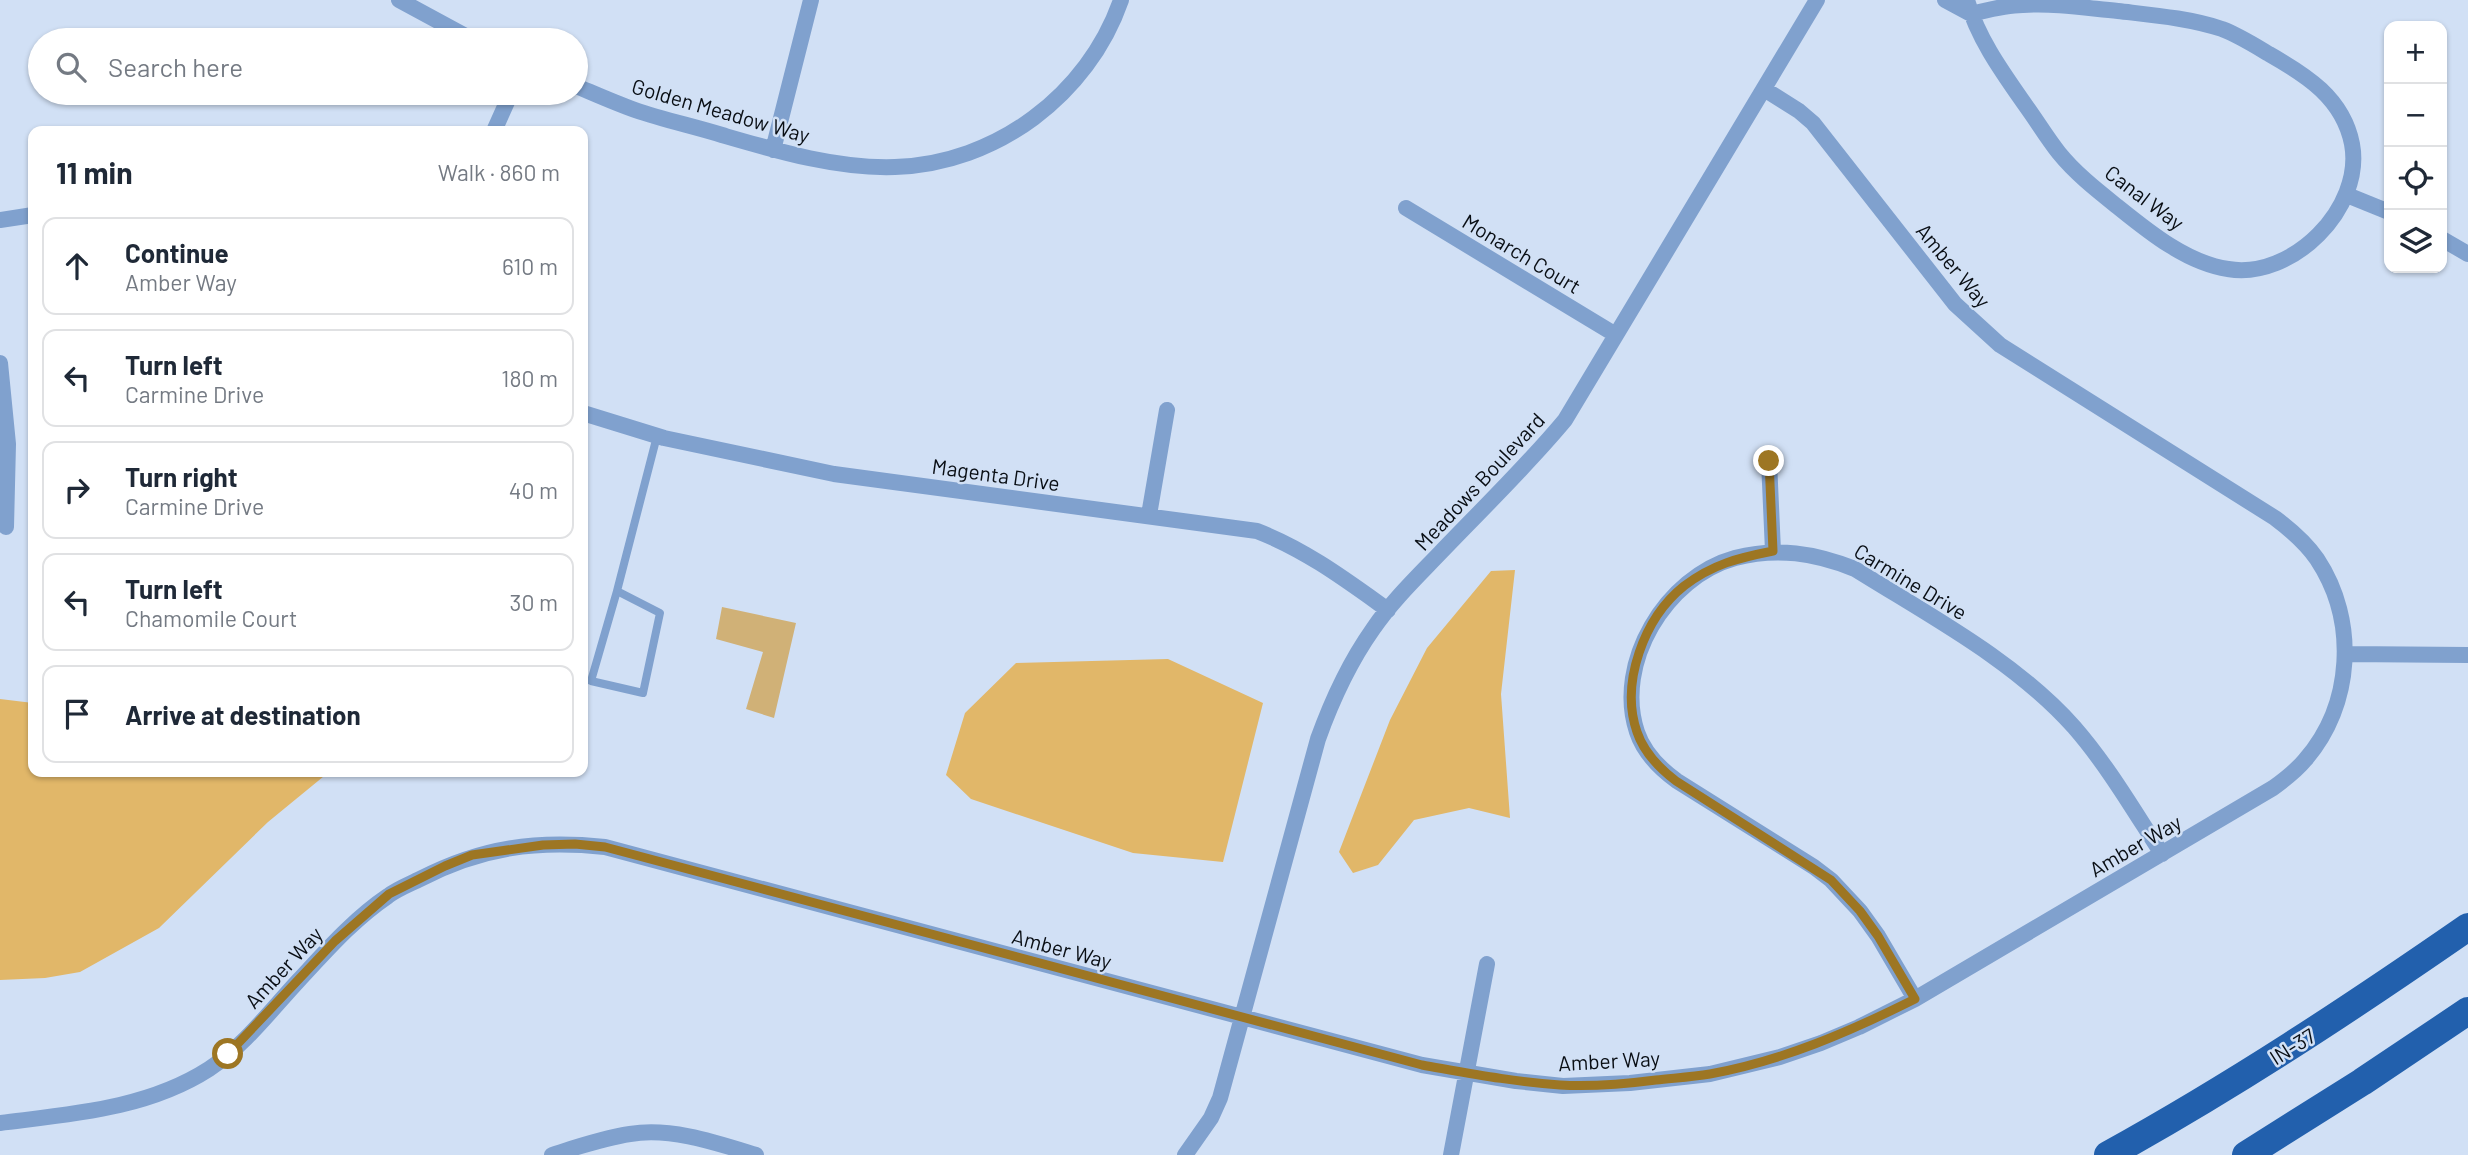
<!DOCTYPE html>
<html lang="en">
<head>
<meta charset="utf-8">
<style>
  body { margin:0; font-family:Barlow,sans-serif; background:#f2f2f3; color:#1f2937 }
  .controls { position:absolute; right:21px; top:21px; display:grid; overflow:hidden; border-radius:14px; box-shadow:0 2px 5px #0004 }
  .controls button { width:63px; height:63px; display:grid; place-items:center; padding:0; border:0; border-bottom:2px solid #e0e1e3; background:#fff; color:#1f2937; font:35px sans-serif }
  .stop { position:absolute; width:21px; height:21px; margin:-16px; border:5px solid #9d7623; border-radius:50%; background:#fff }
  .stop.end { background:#9d7623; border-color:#fff; box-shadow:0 2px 7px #0008 }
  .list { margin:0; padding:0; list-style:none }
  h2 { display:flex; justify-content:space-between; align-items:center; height:91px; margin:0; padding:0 28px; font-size:30px }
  h2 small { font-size:23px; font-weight:400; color:#747a83 }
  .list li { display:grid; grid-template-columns:46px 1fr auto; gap:21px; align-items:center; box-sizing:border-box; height:98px; margin:0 14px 14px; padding:0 14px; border:2px solid #e0e1e3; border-radius:14px }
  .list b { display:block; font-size:26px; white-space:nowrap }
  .list p { margin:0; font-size:23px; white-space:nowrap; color:#747a83 }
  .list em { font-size:23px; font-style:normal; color:#747a83 }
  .icon { flex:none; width:38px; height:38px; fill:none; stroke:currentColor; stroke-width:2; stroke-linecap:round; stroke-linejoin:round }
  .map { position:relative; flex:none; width:2468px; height:1155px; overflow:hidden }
  .search { position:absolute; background:#fff; box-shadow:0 2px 5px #0004; left:28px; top:28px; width:560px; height:77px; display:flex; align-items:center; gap:18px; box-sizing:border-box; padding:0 24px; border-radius:38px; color:#747a83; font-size:26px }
  .panel { position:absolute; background:#fff; box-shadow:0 2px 5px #0004; left:28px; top:126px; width:560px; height:651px; border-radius:14px }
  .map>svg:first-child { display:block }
  .green { fill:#d0b177 }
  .water { fill:#e1b769 }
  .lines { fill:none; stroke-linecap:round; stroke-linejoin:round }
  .service { stroke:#80a1ce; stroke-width:8 }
  .minor { stroke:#80a1ce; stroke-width:16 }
  .trunk { stroke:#2260ad; stroke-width:28 }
  .route { stroke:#9d7623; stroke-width:9 }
  .labels { text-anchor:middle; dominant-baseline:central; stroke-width:5; stroke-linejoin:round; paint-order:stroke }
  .street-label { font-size:21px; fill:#090e14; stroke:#d1e0f5 }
</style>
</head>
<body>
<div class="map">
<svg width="2468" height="1155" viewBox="0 0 2468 1155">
  <rect width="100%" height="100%" fill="#d1e0f5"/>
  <!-- green -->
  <path class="green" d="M722 607 796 623 774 718 746 709 763 652 716 639Z"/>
  <!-- water -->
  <path class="water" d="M1515 570 1501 694 1510 818 1469 808 1414 820 1378 865 1353 873 1339 852 1390 720 1427 648 1491 571Z
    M1168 659 1263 703 1223 862 1133 853 971 799 946 775 965 713 1016 663Z
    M0 699 33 703V772H329L268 822 159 928 80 972 45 978 0 980Z"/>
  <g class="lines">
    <!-- service -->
    <path class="service" d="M617 591 591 681 643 693 660 613 617 591 657 436"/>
    <!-- minor -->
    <path class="minor" d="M399 0 473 40
      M1945 0 1971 14C1988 10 2005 5 2023 5 2055 3 2086 8 2118 11 2152 15 2189 18 2222 29 2238 35 2254 45 2269 54 2306 75 2343 98 2352 144 2364 208 2292 280 2228 269 2187 263 2149 232 2118 207 2098 191 2076 174 2059 153 2047 138 2037 121 2026 106 2003 73 1978 39 1967 0
      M576 86C595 94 615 103 635 110 664 120 693 126 722 135 777 151 837 169 895 167 996 164 1088 95 1121 0
      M494 131 511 93
      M773 150 811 0
      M2347 195 2389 212
      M1406 208 1616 335
      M0 220 33 215
      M2442 239 2468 254
      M0 363 8 444 6 527
      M583 413 664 438 834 474 1257 531C1306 550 1346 580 1388 610
      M1769 461 1773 551
      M1149 515 1167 410
      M2345 654 2468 655
      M1915 999 1878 936 1860 911 1831 880 1814 867 1677 781C1659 768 1644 753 1637 732 1614 663 1666 577 1735 558 1777 547 1815 553 1855 569 1930 616 2014 660 2074 727 2108 766 2134 811 2162 854
      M0 1123C71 1114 147 1109 209 1069 244 1046 271 1010 299 980 327 950 354 919 388 896 397 889 410 884 420 879 482 847 536 840 605 847L1422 1065 1516 1081 1563 1086 1630 1083 1710 1074 1780 1057 1821 1043 1859 1027 1915 999 2273 788C2284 780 2296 771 2305 760 2353 705 2358 621 2317 559 2306 543 2291 530 2275 518L2000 345 1955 304 1813 123 1799 111 1764 89
      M552 1155C577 1147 603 1138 630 1134 671 1127 717 1143 756 1155
      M1185 1155 1211 1118 1220 1098 1318 739C1332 700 1349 663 1373 629 1392 601 1417 577 1440 553 1482 509 1526 467 1565 420L1817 0
      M1451 1155 1487 964"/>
    <!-- trunk -->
    <path class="trunk" d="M2108 1155C2233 1086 2351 1008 2468 927
      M2246 1155 2362 1082 2468 1011"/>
  </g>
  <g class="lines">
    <!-- route -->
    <path class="route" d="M228 1054 335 941 389 894 445 866 472 855 543 845 575 844 605 847 1422 1065C1468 1073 1514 1082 1560 1085 1592 1087 1625 1084 1656 1080 1674 1078 1692 1077 1710 1074 1782 1061 1849 1032 1915 999L1878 936 1860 911 1831 880 1676 781C1659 768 1644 753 1637 732 1620 683 1644 618 1684 586 1713 564 1738 558 1773 551L1769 461"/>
  </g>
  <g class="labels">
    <!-- street labels -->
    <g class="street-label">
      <text transform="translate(721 110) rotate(16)">Golden Meadow Way</text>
      <text transform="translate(2145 197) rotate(37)">Canal Way</text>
      <text transform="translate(1522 253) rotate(31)">Monarch Court</text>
      <text transform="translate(1954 265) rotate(50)">Amber Way</text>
      <text transform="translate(996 474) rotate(8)">Magenta Drive</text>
      <text transform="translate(1479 481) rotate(-47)">Meadows Boulevard</text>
      <text transform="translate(1911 581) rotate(31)">Carmine Drive</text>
      <text transform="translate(2135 845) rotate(-30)">Amber Way</text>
      <text transform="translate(1062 948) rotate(15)">Amber Way</text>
      <text transform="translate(283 967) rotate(-47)">Amber Way</text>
      <text transform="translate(2292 1046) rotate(-32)">IN-37</text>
      <text transform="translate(1609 1060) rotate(-3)">Amber Way</text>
    </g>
  </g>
</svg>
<div class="controls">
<button>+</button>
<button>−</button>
<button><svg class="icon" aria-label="locate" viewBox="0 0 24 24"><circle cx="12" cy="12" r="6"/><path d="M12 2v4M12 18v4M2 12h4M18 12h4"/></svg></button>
<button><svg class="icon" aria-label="layers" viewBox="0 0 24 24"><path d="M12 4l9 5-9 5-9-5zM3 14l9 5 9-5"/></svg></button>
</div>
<div class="stop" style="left:228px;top:1054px"></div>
<div class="stop end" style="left:1769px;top:461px"></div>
<div class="search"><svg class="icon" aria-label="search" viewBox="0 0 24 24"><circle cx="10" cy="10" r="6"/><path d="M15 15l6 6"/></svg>Search here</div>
<section class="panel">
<h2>11 min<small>Walk · 860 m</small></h2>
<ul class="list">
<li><svg class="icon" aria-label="ahead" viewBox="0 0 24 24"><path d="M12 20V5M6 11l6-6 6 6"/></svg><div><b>Continue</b><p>Amber Way</p></div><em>610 m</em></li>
<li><svg class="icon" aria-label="left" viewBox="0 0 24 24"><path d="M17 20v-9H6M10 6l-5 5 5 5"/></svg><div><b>Turn left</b><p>Carmine Drive</p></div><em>180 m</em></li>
<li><svg class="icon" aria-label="right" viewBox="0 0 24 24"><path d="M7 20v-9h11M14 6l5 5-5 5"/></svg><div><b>Turn right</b><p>Carmine Drive</p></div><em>40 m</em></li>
<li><svg class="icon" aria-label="left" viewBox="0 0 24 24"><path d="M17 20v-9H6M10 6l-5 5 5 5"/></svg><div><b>Turn left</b><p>Chamomile Court</p></div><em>30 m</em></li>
<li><svg class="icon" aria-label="arrive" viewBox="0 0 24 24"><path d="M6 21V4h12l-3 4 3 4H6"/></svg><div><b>Arrive at destination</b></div></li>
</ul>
</section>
</div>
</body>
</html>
